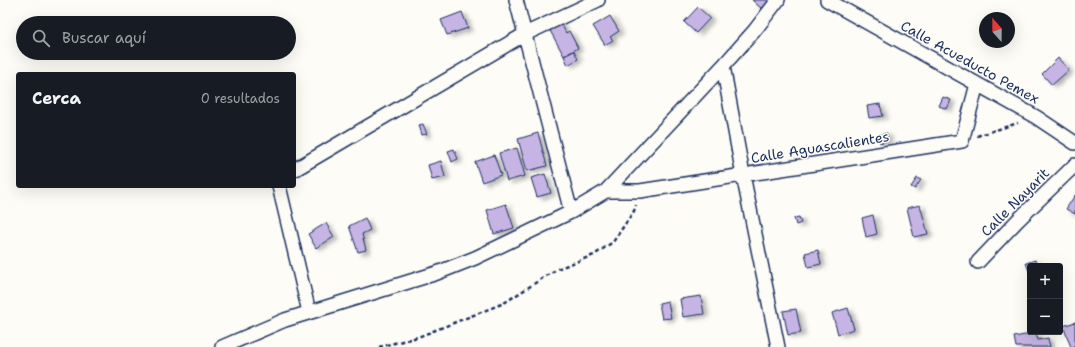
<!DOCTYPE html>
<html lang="es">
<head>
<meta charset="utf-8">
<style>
  body { margin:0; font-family:"Shantell Sans",sans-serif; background:#20242c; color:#f1f3f6 }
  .controls { position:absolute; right:12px; bottom:12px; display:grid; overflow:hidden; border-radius:4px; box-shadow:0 4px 16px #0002 }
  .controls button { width:36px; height:36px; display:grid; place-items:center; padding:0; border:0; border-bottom:1px solid #363941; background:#171b24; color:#f1f3f6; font:20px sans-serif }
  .compass { position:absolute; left:979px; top:12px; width:36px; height:36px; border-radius:50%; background:#171b24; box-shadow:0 4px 16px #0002; rotate:339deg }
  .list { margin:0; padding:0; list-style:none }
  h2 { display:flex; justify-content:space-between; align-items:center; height:52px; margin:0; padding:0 16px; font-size:17px }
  h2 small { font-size:13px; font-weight:400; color:#9ea1a6 }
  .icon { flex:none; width:22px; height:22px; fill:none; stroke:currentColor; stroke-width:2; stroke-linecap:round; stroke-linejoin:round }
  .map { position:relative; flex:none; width:1075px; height:347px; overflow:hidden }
  .search { position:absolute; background:#171b24; box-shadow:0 4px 16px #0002; left:16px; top:16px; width:280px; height:44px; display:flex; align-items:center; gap:10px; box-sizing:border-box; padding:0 14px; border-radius:22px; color:#9ea1a6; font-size:15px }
  .panel { position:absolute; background:#171b24; box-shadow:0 4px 16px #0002; left:16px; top:72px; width:280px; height:116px; border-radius:4px }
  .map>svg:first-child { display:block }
  .building { fill:#c6b4e4; stroke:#1b2f5e; filter:url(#shadow) }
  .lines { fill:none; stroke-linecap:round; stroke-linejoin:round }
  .minor-casing { stroke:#1b2f5e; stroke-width:16 }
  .path { stroke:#1b2f5e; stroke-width:2.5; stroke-dasharray:4 3; stroke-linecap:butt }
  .minor { stroke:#fdfcf7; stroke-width:13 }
  .labels { text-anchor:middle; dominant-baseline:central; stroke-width:3; stroke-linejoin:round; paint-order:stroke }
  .street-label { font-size:14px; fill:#1b2f5e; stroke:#fdfcf7 }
</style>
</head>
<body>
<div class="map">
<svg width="1075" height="347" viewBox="0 0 1075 347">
  <defs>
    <filter id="shadow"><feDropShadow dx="4.5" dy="2.5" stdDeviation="2" flood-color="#0004"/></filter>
  </defs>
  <rect width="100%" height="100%" fill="#fdfcf7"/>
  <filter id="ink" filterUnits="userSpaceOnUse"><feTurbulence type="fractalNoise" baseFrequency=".025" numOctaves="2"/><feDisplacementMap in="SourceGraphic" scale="8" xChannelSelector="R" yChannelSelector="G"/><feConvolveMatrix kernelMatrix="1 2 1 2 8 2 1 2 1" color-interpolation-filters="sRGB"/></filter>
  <g filter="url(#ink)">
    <!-- building -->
    <path class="building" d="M752 0H769L762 9Z
      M698 7 710 18 696 33 684 22Z
      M462 12 468 28 447 35 441 20Z
      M610 16 619 31 610 37 613 40 605 45 593 26Z
      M560 21 566 33 569 31 578 48 564 56 548 27Z
      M574 51 578 59 568 65 564 56Z
      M1058 58 1069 70 1052 85 1042 74Z
      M943 97 951 100 947 109 939 106Z
      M880 104 883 116 869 118 867 106Z
      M423 124 427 134 422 135 419 125Z
      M538 133 547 166 527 171 518 139Z
      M887 133 888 141 880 143 879 135Z
      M517 148 525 176 507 181 499 153Z
      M454 149 458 159 452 162 448 151Z
      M494 155 501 175 482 182 475 162Z
      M441 161 445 177 432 180 428 165Z
      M545 174 551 193 537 197 531 178Z
      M917 178 921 180 915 189 911 187Z
      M1075 195V214L1066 209Z
      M506 204 514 228 494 234 487 210Z
      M920 205 928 234 914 237 907 208Z
      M873 215 877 234 866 237 862 218Z
      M799 217 801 223 796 225 794 218Z
      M365 218 370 230 362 234 366 250 358 252 349 226Z
      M326 223 334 237 316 248 308 234Z
      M818 250 821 264 808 267 805 253Z
      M1035 260 1037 266H1030V274L1026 263Z
      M701 296 704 314 683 317 680 299Z
      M668 301 671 318 662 319 659 303Z
      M848 308 854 329 838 334 832 313Z
      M796 309 801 333 788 335 783 311Z
      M1075 322V347H1071L1063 326Z
      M1036 333 1038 340 1048 338 1050 347H1016L1014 337Z"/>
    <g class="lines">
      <defs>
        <path id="minor" d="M516 0 571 212
          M827 0 1036 117 1075 143
          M723 66 743 175 778 347
          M294 170 525 34 598 0
          M279 186 309 312
          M606 191H640L962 141 977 84
          M978 262 1018 220 1075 165
          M222 347 285 320 437 273 475 258 571 212 606 191 723 66 755 30 778 0"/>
      </defs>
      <!-- minor casing -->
      <use href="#minor" class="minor-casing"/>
      <!-- path -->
      <path class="path" d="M977 136 1018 123
        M379 347 418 337 504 303 557 269 594 255 613 242 634 211 636 205"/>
      <!-- minor -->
      <use href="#minor" class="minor"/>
    </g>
  </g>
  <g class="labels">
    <!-- street labels -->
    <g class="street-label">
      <text transform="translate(970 62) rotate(29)">Calle Acueducto Pemex</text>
      <text transform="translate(820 147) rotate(-9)">Calle Aguascalientes</text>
      <text transform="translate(1015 202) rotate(-45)">Calle Nayarit</text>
    </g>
  </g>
</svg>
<div class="controls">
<button>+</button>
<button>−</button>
</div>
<svg class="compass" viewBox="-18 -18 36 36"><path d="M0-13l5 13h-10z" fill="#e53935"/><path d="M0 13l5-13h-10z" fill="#9ea1a6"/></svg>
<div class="search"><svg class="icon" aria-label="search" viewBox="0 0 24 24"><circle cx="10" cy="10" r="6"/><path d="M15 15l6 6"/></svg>Buscar aquí</div>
<section class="panel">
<h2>Cerca<small>0 resultados</small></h2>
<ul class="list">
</ul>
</section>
</div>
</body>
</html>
